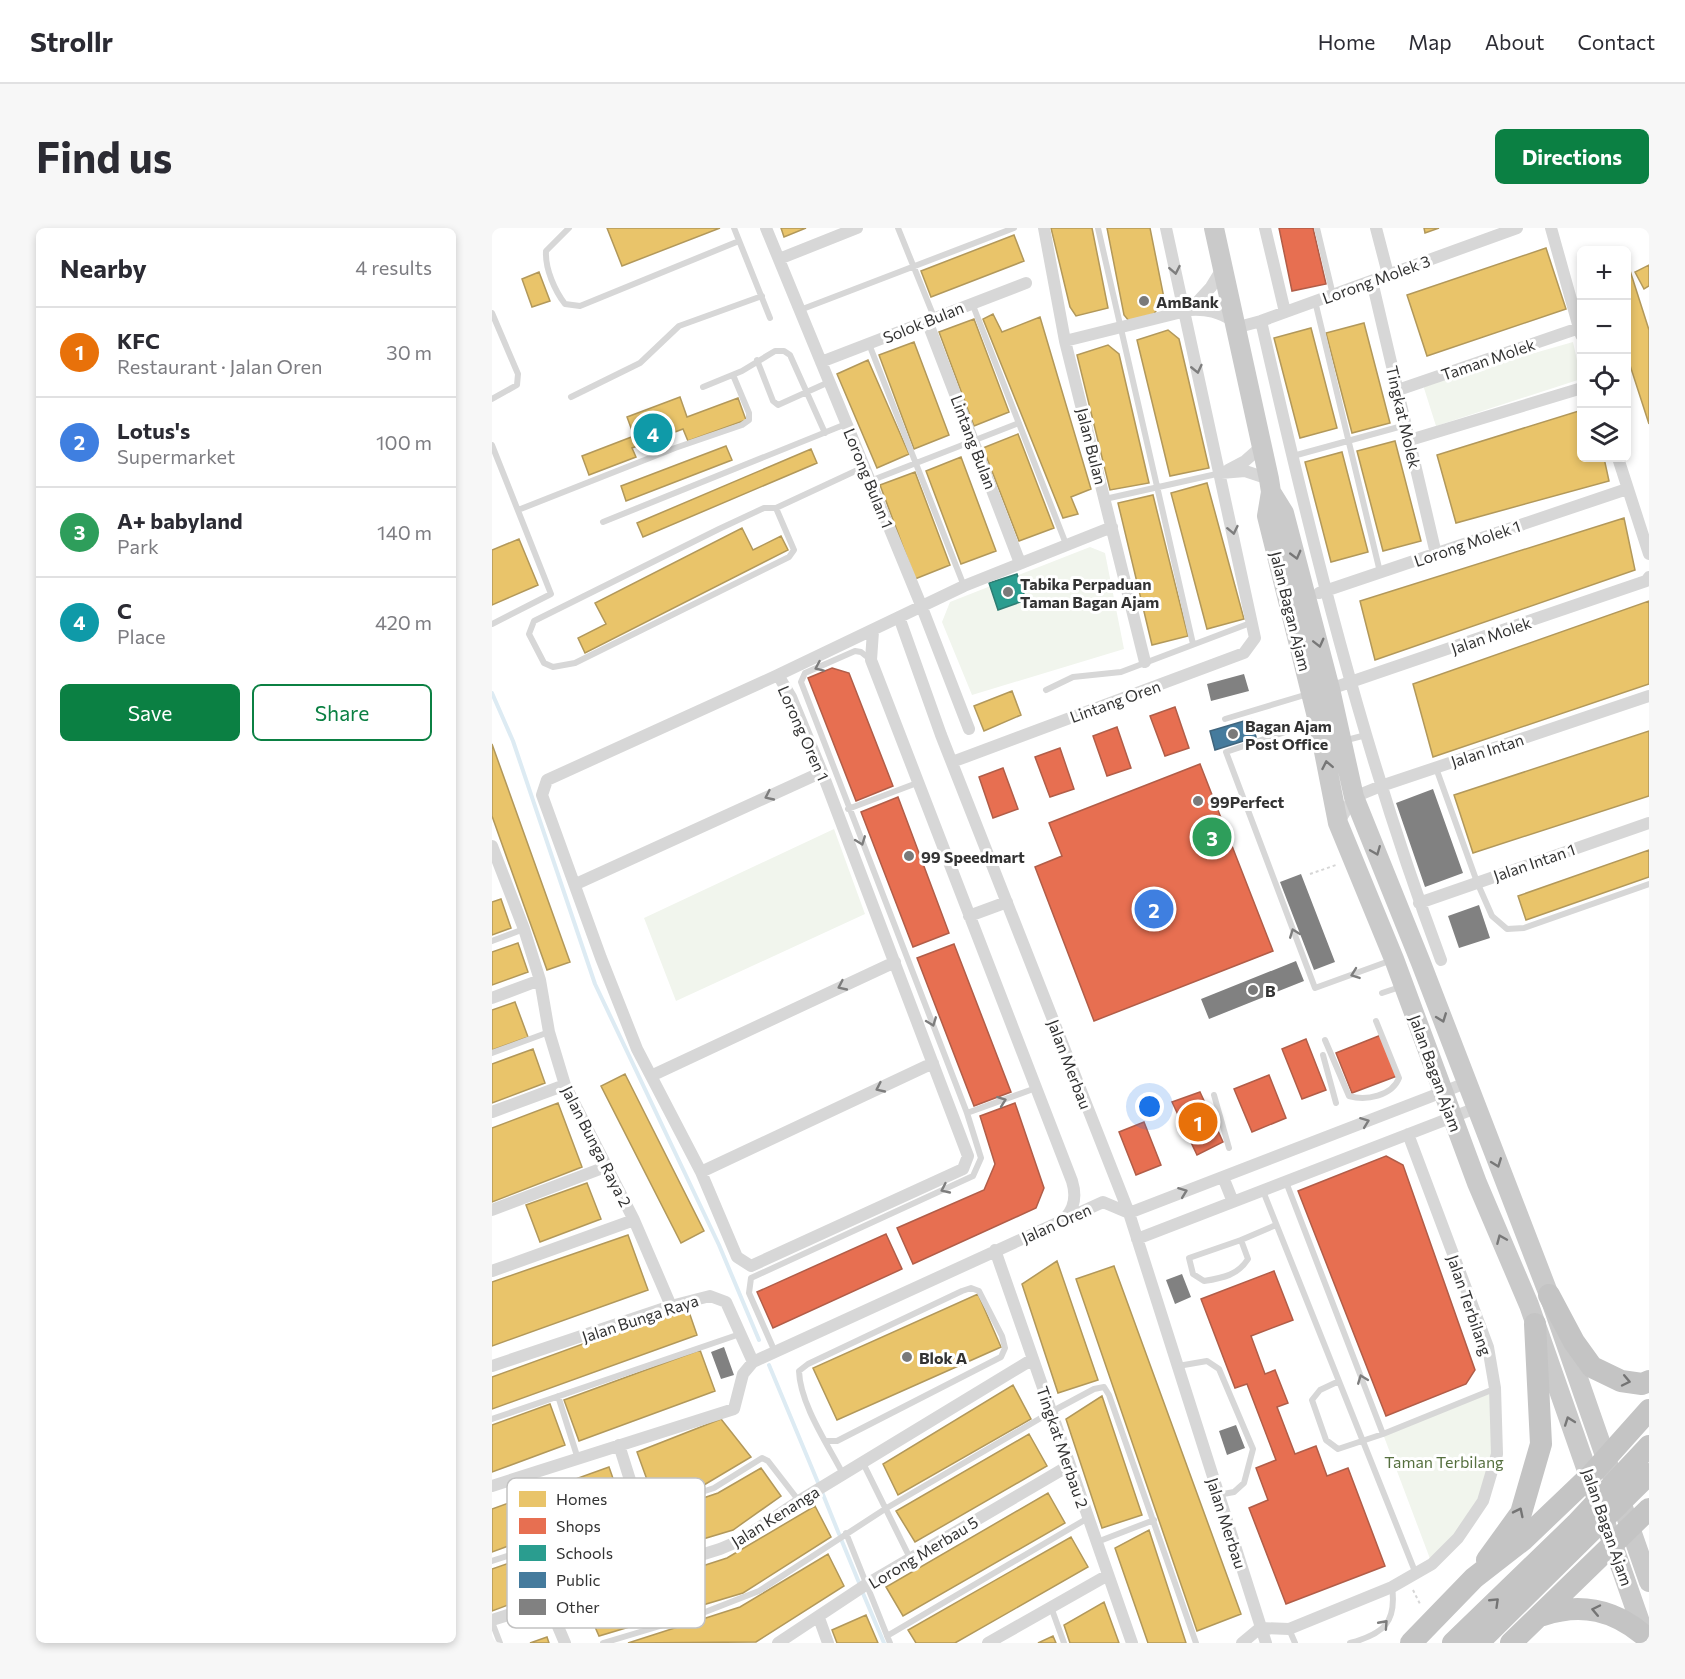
<!DOCTYPE html>
<html lang="en">
<head>
<meta charset="utf-8">
<style>
  body { margin:0; font-family:Commissioner,sans-serif; background:#f7f7f7; color:#2b2b33 }
  .controls { position:absolute; right:18px; top:18px; display:grid; overflow:hidden; border-radius:9px; box-shadow:0 3px 9px #0003 }
  .controls button { width:54px; height:54px; display:grid; place-items:center; padding:0; border:0; border-bottom:2px solid #e1e1e2; background:#fff; color:#2b2b33; font:30px sans-serif }
  .you { position:absolute; left:658px; top:879px; width:21px; height:21px; margin:-15px; border:4px solid #fff; border-radius:50%; background:#1a73e8; box-shadow:0 0 0 9px #1a73e833 }
  .badge { display:grid; place-items:center; width:39px; height:39px; border-radius:50%; background:#0b8043; color:#fff; font-size:20px; font-weight:700 }
  .pin { position:absolute; translate:-50% -50%; border:3px solid #fff; box-shadow:0 2px 6px #0006 }
  .list { margin:0; padding:0; list-style:none }
  h2 { display:flex; justify-content:space-between; align-items:center; height:78px; margin:0; padding:0 24px; font-size:26px }
  h2 small { font-size:20px; font-weight:400; color:#7c7c81 }
  .list li { display:grid; grid-template-columns:39px 1fr auto; gap:18px; align-items:center; box-sizing:border-box; height:90px; padding:0 24px; border-top:2px solid #e1e1e2 }
  .list b { display:block; font-size:22px; white-space:nowrap }
  .list p { margin:0; font-size:20px; white-space:nowrap; color:#7c7c81 }
  .list em { font-size:20px; font-style:normal; color:#7c7c81 }
  .actions { display:flex; gap:12px; padding:18px 24px }
  .actions a { flex:1; padding:14px 0; border:2px solid #0b8043; border-radius:9px; text-align:center; font-size:21px; color:#0b8043 }
  .actions .main { background:#0b8043; color:#fff }
  .icon { flex:none; width:33px; height:33px; fill:none; stroke:currentColor; stroke-width:2; stroke-linecap:round; stroke-linejoin:round }
  .map { position:relative; flex:none; width:1157px; height:1415px; overflow:hidden; border-radius:9px }
  header { display:flex; align-items:center; gap:36px; box-sizing:border-box; height:84px; padding:0 30px; background:#fff; border-bottom:2px solid #e1e1e2 }
  header strong { font-size:28px }
  nav { display:flex; gap:33px; margin-inline-start:auto; font-size:21px }
  .intro { display:flex; align-items:center; justify-content:space-between; box-sizing:border-box; height:144px; padding:0 36px }
  h1 { margin:0; font-size:42px }
  .button { padding:15px 27px; border-radius:9px; background:#0b8043; color:#fff; font-size:21px; font-weight:700 }
  main { display:flex; gap:36px; padding:0 36px }
  aside { flex:1; background:#fff; border-radius:9px; box-shadow:0 3px 9px #0003 }
  .map>svg:first-child { display:block }
  .green { fill:#f1f5ed }
  .homes { fill:#e9c46a; stroke:#b2985a; stroke-width:1.5 }
  .shops { fill:#e76f51; stroke:#b15d48; stroke-width:1.5 }
  .schools { fill:#2a9d8f; stroke:#2d7d73; stroke-width:1.5 }
  .public { fill:#457b9d; stroke:#40657d; stroke-width:1.5 }
  .lines { fill:none; stroke-linecap:round; stroke-linejoin:round }
  .stream { stroke:#ddebf3; stroke-width:4 }
  .building { fill:#818181 }
  .path { stroke:#d6d6d6; stroke-width:2; stroke-dasharray:3 3; stroke-linecap:butt }
  .service { stroke:#d7d7d7; stroke-width:6 }
  .minor { stroke:#d7d7d7; stroke-width:12 }
  .primary { stroke:#cacaca; stroke-width:20 }
  .motorway { stroke:#c4c4c4; stroke-width:22 }
  .motorway-bridge { stroke:#c4c4c4; stroke-width:22 }
  .oneway { stroke:#7d7d7d }
  .oneway2 { stroke:#777 }
  .oneway3 { stroke:#747474 }
  .poi-dot { fill:#7a7a7a; stroke:#fff; stroke-width:2 }
  .labels { text-anchor:middle; dominant-baseline:central; stroke-width:6; stroke-linejoin:round; paint-order:stroke }
  .street-label { font-size:16px; fill:#333; stroke:#fff }
  .poi-label { font-size:16px; font-weight:bold; fill:#333; stroke:#fff; text-anchor:start }
  .park-label { font-size:16px; fill:#56703f; stroke:#fff }
  .key { fill:#fff; stroke:#c2c2c2; stroke-width:1.5 }
  .key-label { font-size:16px; fill:#333 }
</style>
</head>
<body>
<header>
<strong>Strollr</strong>
<nav><a>Home</a><a>Map</a><a>About</a><a>Contact</a></nav>
</header>
<div class="intro"><h1>Find us</h1><a class="button">Directions</a></div>
<main>
<aside>
<h2>Nearby<small>4 results</small></h2>
<ul class="list">
<li><span class="badge" style="background:#e8710a">1</span><div><b>KFC</b><p>Restaurant · Jalan Oren</p></div><em>30 m</em></li>
<li><span class="badge" style="background:#3f7fe0">2</span><div><b>Lotus's</b><p>Supermarket</p></div><em>100 m</em></li>
<li><span class="badge" style="background:#2e9e5b">3</span><div><b>A+ babyland</b><p>Park</p></div><em>140 m</em></li>
<li><span class="badge" style="background:#0f9aa8">4</span><div><b>C</b><p>Place</p></div><em>420 m</em></li>
</ul>
<div class="actions"><a class="main">Save</a><a>Share</a></div>
</aside>
<div class="map">
<svg width="1157" height="1415" viewBox="0 0 1157 1415">
  <rect width="100%" height="100%" fill="#fff"/>
  <!-- green -->
  <path class="green" d="M1081 114 1089 151 944 198 931 157Z
    M598 319 613 325 632 421 480 467 450 394 458 374Z
    M342 601 373 686 184 773 152 690Z
    M1003 1160 1005 1226 991 1273 940 1336 891 1206Z"/>
  <!-- homes -->
  <path class="homes" d="M115 0H228L130 38Z
    M289 0H314L292 9Z
    M559 0H600L616 80 584 88 578 79Z
    M615 0H658L672 70 662 86 637 93 632 87Z
    M932 0H947L933 5Z
    M522 7 532 33 439 69 429 43Z
    M1054 20 1074 81 935 128 915 67Z
    M1134 30 1157 102V196L1134 125Z
    M1157 37V58L1152 61 1143 44Z
    M47 44 58 73 40 79 30 51Z
    M501 86 510 104 548 89 599 261 579 269 586 286 571 290 491 91Z
    M482 91 517 184 482 198 447 104Z
    M872 95 898 195 860 205 834 105Z
    M819 100 845 200 808 210 782 110Z
    M676 102 687 111 717 240 678 248 645 112Z
    M422 114 457 207 422 221 387 127Z
    M616 117 627 126 657 255 618 262 585 127Z
    M376 132 417 226 385 240 345 146Z
    M188 169 195 189 246 170 254 192 196 213 191 201 140 220 144 229 97 247 90 228 142 208 135 189Z
    M1090 182V230H1112L1117 253 964 295 945 227Z
    M526 206 562 300 527 313 491 220Z
    M903 213 929 313 891 323 865 223Z
    M234 218 240 232 134 273 129 258Z
    M319 221 325 235 151 309 145 295Z
    M850 224 876 324 839 334 813 234Z
    M469 229 504 323 469 336 434 243Z
    M423 244 458 337 423 351 388 257Z
    M715 255 752 391 715 401 679 265Z
    M661 267 696 408 660 417 626 275Z
    M1132 290 1143 342 883 432 868 373Z
    M250 300 261 322 289 308 296 322 93 425 86 410 114 396 103 375Z
    M27 311 46 357 0 377V322Z
    M1157 373V456L941 529 921 456Z
    M520 463 529 487 492 503 482 478Z
    M1157 503V568L981 625 962 567Z
    M0 516 78 734 55 742 0 588Z
    M1157 622V649L1034 692 1026 668Z
    M9 671 19 700 0 707V674Z
    M26 715 36 744 0 757V724Z
    M23 774 36 809 0 822V782Z
    M41 821 53 855 0 875V836Z
    M133 846 212 1003 189 1015 109 858Z
    M66 875 90 939 0 974V900Z
    M885 948 893 968 859 981 921 1144 954 1131 962 1154 895 1180 817 974Z
    M95 955 109 991 48 1014 34 977Z
    M136 1007 156 1062 0 1118V1054Z
    M565 1033 606 1152 566 1165 530 1056Z
    M622 1038 749 1386 705 1403 584 1051Z
    M486 1066 509 1119 345 1192 321 1140Z
    M195 1078 205 1107 0 1181V1149Z
    M208 1122 223 1163 87 1213 72 1172Z
    M521 1157 539 1191 406 1267 391 1236Z
    M610 1168 650 1287 610 1300 574 1191Z
    M58 1176 73 1217 0 1244V1197Z
    M229 1191 259 1229 212 1257 162 1271 145 1224Z
    M537 1206 555 1238 423 1314 404 1283Z
    M117 1239 130 1276 0 1324V1281Z
    M269 1240 289 1268 241 1302 171 1323 161 1287 226 1265Z
    M556 1265 573 1295 411 1388 394 1359Z
    M323 1278 339 1309 251 1365 107 1408 93 1376 235 1330Z
    M140 1293 151 1327 0 1383V1341Z
    M657 1302 694 1415H656L623 1320Z
    M579 1309 596 1339 463 1415H424L416 1402Z
    M336 1326 352 1358 264 1414 136 1415 248 1379Z
    M612 1374 627 1415H578L572 1397Z
    M374 1387 386 1415H345L340 1402Z
    M561 1408 564 1415H546Z
    M55 1409 57 1415H38Z"/>
  <!-- shops -->
  <path class="shops" d="M787 0H821L834 56 800 63Z
    M340 440 357 445 401 558 364 573 316 450Z
    M683 479 697 520 673 528 658 488Z
    M625 499 639 540 615 548 601 508Z
    M568 520 582 561 558 569 543 529Z
    M708 536 781 723 602 793 543 639 570 628 557 595Z
    M511 540 526 581 501 590 487 549Z
    M406 569 457 705 421 719 369 584Z
    M462 716 519 864 482 878 425 730Z
    M889 807 905 848 860 865 844 825Z
    M814 811 834 862 810 871 790 821Z
    M777 847 794 890 760 904 742 861Z
    M708 864 731 914 705 927 680 874Z
    M523 875 552 960 544 980 421 1036 405 1000 492 962 503 936 488 888Z
    M652 894 669 937 644 947 627 904Z
    M894 928 911 937 983 1142 974 1156 894 1188 806 963Z
    M394 1006 410 1041 281 1100 265 1064Z
    M782 1043 801 1092 759 1108 773 1146 783 1142 796 1175 785 1179 803 1226 824 1218 835 1248 856 1240 893 1338 794 1376 757 1280 776 1272 764 1240 784 1232 755 1156 743 1160 709 1071Z"/>
  <!-- schools -->
  <path class="schools" d="M525 346 534 372 506 382 497 355Z"/>
  <!-- public -->
  <path class="public" d="M759 491 764 509 723 522 718 503Z"/>
  <g class="lines">
    <!-- stream -->
    <path class="stream" d="M0 465 21 513 103 756 227 1017 267 1112
      M277 1137 327 1257
      M330 1264 347 1306
      M349 1311 368 1357
      M370 1363 392 1415"/>
  </g>
  <!-- building -->
  <path class="building" d="M752 446 757 463 719 473 715 456Z
    M941 561 971 645 933 659 904 575Z
    M809 646 843 734 822 742 788 654Z
    M987 677 998 710 967 720 956 688Z
    M804 733 812 753 717 791 709 771Z
    M690 1046 699 1069 683 1076 674 1052Z
    M232 1119 242 1147 229 1151 219 1124Z
    M744 1197 753 1220 735 1227 727 1203Z"/>
  <g class="lines">
    <!-- path -->
    <path class="path" d="M818 646 844 637
      M921 1362 929 1378"/>
    <!-- service -->
    <path class="service" d="M77 0 54 23C53 41 63 63 73 76L88 78 247 13
      M242 0 278 90
      M406 0 442 89
      M606 0 701 416
      M825 0 841 67
      M823 73 888 344
      M480 75 574 316
      M308 82 522 0
      M0 85 26 146 25 157 0 171
      M377 116 472 358
      M265 132 281 173 286 177 337 154
      M211 159 250 143 283 123H292L298 127 333 205
      M79 169 148 135 187 98 270 68
      M0 217 59 366 0 396
      M801 228 914 197
      M378 253 527 195
      M613 271 729 245
      M284 280 302 322 297 329 83 435 61 439 52 435 37 406 42 393 227 301 272 280H284L372 239
      M26 282 183 220 250 197 257 192V185L241 147
      M111 294 354 196
      M554 462 581 449 629 444 761 394
      M733 491 816 466
      M823 494 734 524 823 760 900 732
      M851 513 874 507
      M944 540 985 654 1000 688 1015 701 1032 700 1157 656
      M356 581 425 555
      M0 713 32 701
      M890 765 908 759
      M833 812 857 868C874 873 900 868 907 850L884 793
      M0 825 57 804
      M831 827 844 875
      M722 867 737 920
      M475 885 544 860
      M794 954 891 1206
      M771 963 924 1346
      M749 1012 756 1031C746 1047 731 1050 712 1053L701 1046 697 1030Z
      M749 1012 784 997
      M283 1124 257 1065 259 1050 481 948 489 930 475 885 309 454 313 445 363 423 369 424 379 432
      M686 1138 715 1133 727 1141 761 1221 752 1255 742 1264 726 1267
      M845 1154 828 1162 820 1172 834 1212 846 1221 891 1206 1002 1161
      M66 1168 86 1231
      M0 1191 248 1106
      M335 1213H345L509 1129 513 1120 510 1108 487 1063 479 1060 470 1063 316 1136 307 1143C308 1176 336 1217 351 1246
      M371 1235 418 1330
      M354 1305 398 1415
      M605 1314 662 1292
      M0 1333 222 1260 270 1230 276 1233 307 1273
      M559 1379 572 1415
      M0 1394 8 1415
      M797 1401 803 1415
      M395 1408 596 1290
      M111 1415 208 1386 267 1363 393 1281 559 1184 602 1161 612 1159 617 1167 704 1415
      M858 1415C891 1406 905 1395 900 1359"/>
    <!-- minor -->
    <path class="minor" d="M274 0 429 377 477 501
      M552 0 573 113 653 434
      M773 0 793 84
      M884 0 896 46
      M1059 0 1089 107
      M287 31 365 0
      M880 53 944 326
      M698 82 719 59 730 41
      M435 93 528 335
      M769 93C818 309 871 524 949 732
      M743 100 769 93 1025 0
      M573 113 698 82C715 81 727 84 741 93
      M329 134 534 55
      M906 162 1087 100
      M918 212 1090 160
      M1126 230 1157 326
      M736 242 753 233 770 218
      M729 245 753 243 777 251
      M827 365 1135 261
      M407 389 449 507 637 985 774 1415
      M381 403 379 432 580 953C584 966 583 979 574 989
      M286 447 299 469 330 544 476 928 471 941 259 1038 245 1029 209 944 145 821 109 730 50 567 55 552Z
      M286 447 472 358 620 299
      M838 461 1154 353 1157 349
      M460 534 752 425 763 410 674 0
      M846 595 862 569 889 558 1157 468
      M0 618 32 701 48 752 57 804 73 857 142 992 179 1078
      M84 656 330 544
      M927 675 1157 595
      M477 688 515 674
      M0 770 48 752
      M159 848 403 734
      M0 884 73 857
      M209 944 441 835
      M731 949 741 974
      M0 982 116 938
      M645 1011 984 880
      M503 1022 640 1415
      M0 1043 142 992
      M0 1138 179 1078 218 1068 234 1074 261 1134
      M127 1217 166 1341
      M0 1258 242 1181 251 1146 261 1134 611 974 637 985 974 855
      M56 1375 73 1415
      M327 1390 336 1415
      M0 1392 228 1321 247 1313 307 1273 541 1131
      M768 1400 797 1401 900 1359 940 1336 966 1310 991 1273 1005 1226 1003 1160 996 1119 916 906
      M286 1415 375 1356 578 1237
      M496 1415 616 1347
      M750 1415 768 1400"/>
    <!-- primary -->
    <path class="primary" d="M722 0 777 251 779 264 775 288 826 493 846 595 902 731 985 955 1037 1077 1155 1414
      M779 264 792 285 838 461 862 569 929 735 1057 1067 1157 1354"/>
    <!-- motorway -->
    <path class="motorway" d="M1057 1067 1082 1114 1100 1139 1129 1153 1150 1156 1157 1153
      M995 1332 1029 1285 1049 1216 1043 1096
      M1051 1387C1090 1374 1123 1382 1154 1409
      M919 1415 982 1350 1031 1312 1098 1248 1157 1182
      M1019 1415 1157 1281"/>
    <!-- motorway-bridge -->
    <path class="motorway-bridge" d="M961 1415 1084 1296 1157 1218
      M986 1415 1157 1246"/>
  </g>
  <!-- one-way arrows -->
  <defs><path id="oneway-chevron" d="M-2-3.5L2.5 0L-2 3.5" fill="none" stroke-width="1.6" stroke-linecap="round" stroke-linejoin="round" transform="scale(1.5)"/></defs>
  <g class="oneway">
    <use href="#oneway-chevron" transform="translate(683 42) rotate(79)"/>
    <use href="#oneway-chevron" transform="translate(705 141) rotate(77)"/>
    <use href="#oneway-chevron" transform="translate(741 302) rotate(78)"/>
    <use href="#oneway-chevron" transform="translate(327 439) rotate(156)"/>
    <use href="#oneway-chevron" transform="translate(277 568) rotate(155)"/>
    <use href="#oneway-chevron" transform="translate(369 613) rotate(69)"/>
    <use href="#oneway-chevron" transform="translate(802 705) rotate(-111)"/>
    <use href="#oneway-chevron" transform="translate(863 746) rotate(160)"/>
    <use href="#oneway-chevron" transform="translate(350 758) rotate(155)"/>
    <use href="#oneway-chevron" transform="translate(440 794) rotate(69)"/>
    <use href="#oneway-chevron" transform="translate(388 860) rotate(155)"/>
    <use href="#oneway-chevron" transform="translate(510 873) rotate(-20)"/>
    <use href="#oneway-chevron" transform="translate(873 894) rotate(-21)"/>
    <use href="#oneway-chevron" transform="translate(453 961) rotate(155)"/>
    <use href="#oneway-chevron" transform="translate(691 964) rotate(-21)"/>
    <use href="#oneway-chevron" transform="translate(870 1151) rotate(-111)"/>
    <use href="#oneway-chevron" transform="translate(892 1396) rotate(-48)"/>
  </g>
  <g class="oneway2">
    <use href="#oneway-chevron" transform="translate(804 327) rotate(75)"/>
    <use href="#oneway-chevron" transform="translate(827 415) rotate(76)"/>
    <use href="#oneway-chevron" transform="translate(835 537) rotate(-101)"/>
    <use href="#oneway-chevron" transform="translate(884 623) rotate(68)"/>
    <use href="#oneway-chevron" transform="translate(950 790) rotate(69)"/>
    <use href="#oneway-chevron" transform="translate(1005 935) rotate(69)"/>
    <use href="#oneway-chevron" transform="translate(1009 1011) rotate(-113)"/>
    <use href="#oneway-chevron" transform="translate(1077 1193) rotate(-110)"/>
  </g>
  <g class="oneway3">
    <use href="#oneway-chevron" transform="translate(1134 1153) rotate(12)"/>
    <use href="#oneway-chevron" transform="translate(1027 1284) rotate(-64)"/>
    <use href="#oneway-chevron" transform="translate(1003 1374) rotate(-44)"/>
    <use href="#oneway-chevron" transform="translate(1104 1382) rotate(-168)"/>
  </g>
  <!-- markers -->
  <g class="poi-dot">
    <circle cx="652" cy="73" r="6"/>
    <circle cx="516" cy="364" r="6"/>
    <circle cx="741" cy="506" r="6"/>
    <circle cx="706" cy="573" r="6"/>
    <circle cx="417" cy="628" r="6"/>
    <circle cx="761" cy="762" r="6"/>
    <circle cx="415" cy="1129" r="6"/>
  </g>
  <g class="labels">
    <!-- street labels -->
    <g class="street-label">
      <text transform="translate(884 51) rotate(-20)">Lorong Molek 3</text>
      <text transform="translate(431 94) rotate(-22)">Solok Bulan</text>
      <text transform="translate(996 131) rotate(-19)">Taman Molek</text>
      <text transform="translate(912 189) rotate(77)">Tingkat Molek</text>
      <text transform="translate(482 214) rotate(69)">Lintang Bulan</text>
      <text transform="translate(600 218) rotate(76)">Jalan Bulan</text>
      <text transform="translate(377 250) rotate(68)">Lorong Bulan 1</text>
      <text transform="translate(975 315) rotate(-19)">Lorong Molek 1</text>
      <text transform="translate(799 383) rotate(76)">Jalan Bagan Ajam</text>
      <text transform="translate(999 407) rotate(-19)">Jalan Molek</text>
      <text transform="translate(623 473) rotate(-20)">Lintang Oren</text>
      <text transform="translate(312 505) rotate(66)">Lorong Oren 1</text>
      <text transform="translate(995 522) rotate(-18)">Jalan Intan</text>
      <text transform="translate(1042 634) rotate(-19)">Jalan Intan 1</text>
      <text transform="translate(578 836) rotate(69)">Jalan Merbau</text>
      <text transform="translate(944 845) rotate(70)">Jalan Bagan Ajam</text>
      <text transform="translate(105 918) rotate(63)">Jalan Bunga Raya 2</text>
      <text transform="translate(564 995) rotate(-24)">Jalan Oren</text>
      <text transform="translate(978 1077) rotate(71)">Jalan Terbilang</text>
      <text transform="translate(148 1090) rotate(-18)">Jalan Bunga Raya</text>
      <text transform="translate(571 1219) rotate(71)">Tingkat Merbau 2</text>
      <text transform="translate(283 1288) rotate(-32)">Jalan Kenanga</text>
      <text transform="translate(735 1295) rotate(72)">Jalan Merbau</text>
      <text transform="translate(1116 1299) rotate(71)">Jalan Bagan Ajam</text>
      <text transform="translate(431 1324) rotate(-31)">Lorong Merbau 5</text>
    </g>
    <!-- poi labels -->
    <g class="poi-label">
      <text x="664" y="73">AmBank</text>
      <text x="528" y="355">Tabika Perpaduan<tspan x="528" dy="18">Taman Bagan Ajam</tspan></text>
      <text x="753" y="497">Bagan Ajam<tspan x="753" dy="18">Post Office</tspan></text>
      <text x="718" y="573">99Perfect</text>
      <text x="429" y="628">99 Speedmart</text>
      <text x="773" y="762">B</text>
      <text x="427" y="1129">Blok A</text>
    </g>
    <!-- park labels -->
    <g class="park-label">
      <text x="952" y="1233">Taman Terbilang</text>
    </g>
  </g>
  <!-- legend -->
  <rect x="15" y="1250" width="198" height="150" rx="9" class="key"/>
  <rect x="27" y="1263" width="27" height="16" fill="#e9c46a"/>
  <rect x="27" y="1290" width="27" height="16" fill="#e76f51"/>
  <rect x="27" y="1317" width="27" height="16" fill="#2a9d8f"/>
  <rect x="27" y="1344" width="27" height="16" fill="#457b9d"/>
  <rect x="27" y="1371" width="27" height="16" fill="#818181"/>
  <g class="key-label">
    <text x="64" y="1277">Homes</text>
    <text x="64" y="1304">Shops</text>
    <text x="64" y="1331">Schools</text>
    <text x="64" y="1358">Public</text>
    <text x="64" y="1385">Other</text>
  </g>
</svg>
<div class="controls">
<button>+</button>
<button>−</button>
<button><svg class="icon" aria-label="locate" viewBox="0 0 24 24"><circle cx="12" cy="12" r="6"/><path d="M12 2v4M12 18v4M2 12h4M18 12h4"/></svg></button>
<button><svg class="icon" aria-label="layers" viewBox="0 0 24 24"><path d="M12 4l9 5-9 5-9-5zM3 14l9 5 9-5"/></svg></button>
</div>
<div class="you"></div>
<div class="pin badge" style="left:706px;top:894px;background:#e8710a">1</div>
<div class="pin badge" style="left:662px;top:681px;background:#3f7fe0">2</div>
<div class="pin badge" style="left:720px;top:609px;background:#2e9e5b">3</div>
<div class="pin badge" style="left:161px;top:205px;background:#0f9aa8">4</div>
</div>
</main>
</body>
</html>
